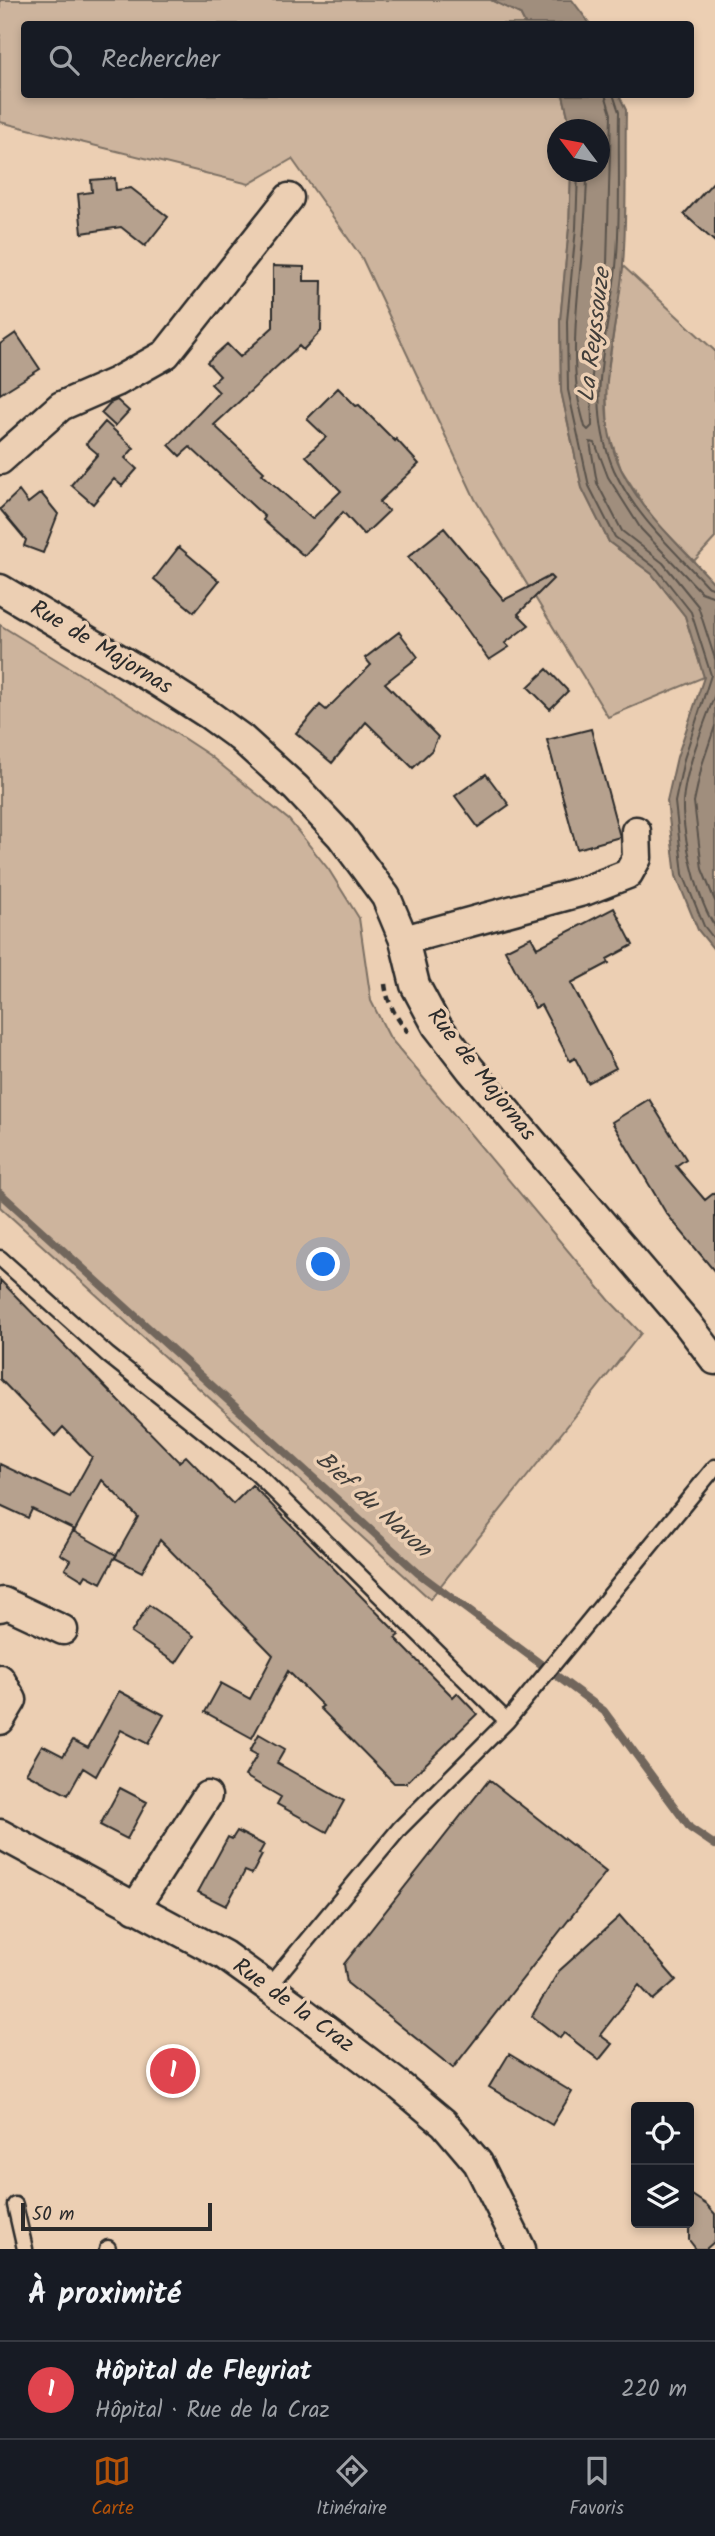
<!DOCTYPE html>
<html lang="fr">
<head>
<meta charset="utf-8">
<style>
  body { margin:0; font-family:Kalam,sans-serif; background:#242831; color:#f1f3f6 }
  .controls { position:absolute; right:21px; bottom:21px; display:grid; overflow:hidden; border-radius:7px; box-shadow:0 4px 10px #0003 }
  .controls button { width:63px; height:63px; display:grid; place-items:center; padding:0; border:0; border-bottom:2px solid #363941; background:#171b24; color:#f1f3f6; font:35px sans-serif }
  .compass { position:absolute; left:547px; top:119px; width:63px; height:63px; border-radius:50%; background:#171b24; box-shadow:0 4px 10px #0003; rotate:302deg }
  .scale { position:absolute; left:21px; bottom:18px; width:191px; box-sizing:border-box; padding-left:7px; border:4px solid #2b2b2b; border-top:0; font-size:19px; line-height:24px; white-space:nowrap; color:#2b2b2b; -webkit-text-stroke:5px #eccfb3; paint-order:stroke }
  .you { position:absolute; left:324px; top:1265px; width:24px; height:24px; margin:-18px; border:5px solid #fff; border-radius:50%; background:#1a73e8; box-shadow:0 0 0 10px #1a73e833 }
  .badge { display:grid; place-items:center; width:46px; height:46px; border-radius:50%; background:#b45309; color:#fff; font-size:23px; font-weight:700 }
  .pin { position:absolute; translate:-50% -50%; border:4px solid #fff; box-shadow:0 2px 7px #0006 }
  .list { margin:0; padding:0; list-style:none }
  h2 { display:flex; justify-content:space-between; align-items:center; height:91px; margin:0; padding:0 28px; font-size:30px }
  h2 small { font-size:23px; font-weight:400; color:#9ea1a6 }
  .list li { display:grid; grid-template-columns:46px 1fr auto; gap:21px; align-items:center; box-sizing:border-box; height:98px; padding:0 28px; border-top:2px solid #363941 }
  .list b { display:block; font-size:26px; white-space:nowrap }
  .list p { margin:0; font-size:23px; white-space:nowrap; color:#9ea1a6 }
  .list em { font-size:23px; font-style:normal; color:#9ea1a6 }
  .icon { flex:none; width:38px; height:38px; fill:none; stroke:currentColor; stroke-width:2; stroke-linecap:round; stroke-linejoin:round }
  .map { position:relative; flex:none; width:715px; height:2249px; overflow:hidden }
  .search { position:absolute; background:#171b24; box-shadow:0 4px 10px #0003; left:21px; right:21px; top:21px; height:77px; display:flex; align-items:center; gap:18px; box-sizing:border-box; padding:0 24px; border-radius:7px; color:#9ea1a6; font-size:26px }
  .sheet { height:189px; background:#171b24 }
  nav { display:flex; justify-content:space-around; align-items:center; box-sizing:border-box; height:98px; border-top:2px solid #363941; background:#171b24; font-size:19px; color:#9ea1a6 }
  nav a { display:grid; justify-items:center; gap:4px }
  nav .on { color:#b45309 }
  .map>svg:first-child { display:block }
  .green { fill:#cdb49d; stroke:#7c7064; stroke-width:2 }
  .water { fill:#a08e7d; stroke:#71665c; stroke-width:2 }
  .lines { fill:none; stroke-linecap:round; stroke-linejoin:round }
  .shore { stroke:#5a534c; stroke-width:2 }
  .stream { stroke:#71665c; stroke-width:8 }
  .building { fill:#b6a18e; stroke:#2b2b2b; stroke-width:2 }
  .lane-casing { stroke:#2b2b2b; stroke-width:19 }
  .street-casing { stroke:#2b2b2b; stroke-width:33 }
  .path { stroke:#2b2b2b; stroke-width:4.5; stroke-dasharray:7 5; stroke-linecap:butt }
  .lane { stroke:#eccfb3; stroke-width:14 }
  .street { stroke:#eccfb3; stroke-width:28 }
  .labels { text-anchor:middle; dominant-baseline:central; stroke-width:7; stroke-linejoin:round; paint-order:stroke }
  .street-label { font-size:23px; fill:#2b2b2b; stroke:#eccfb3 }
  .water-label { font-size:24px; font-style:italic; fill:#423f3b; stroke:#eccfb3 }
</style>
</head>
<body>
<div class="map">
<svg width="715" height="2249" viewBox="0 0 715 2249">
  <rect width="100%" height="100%" fill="#eccfb3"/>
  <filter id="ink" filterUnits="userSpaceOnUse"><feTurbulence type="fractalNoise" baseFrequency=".0143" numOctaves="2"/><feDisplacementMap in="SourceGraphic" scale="14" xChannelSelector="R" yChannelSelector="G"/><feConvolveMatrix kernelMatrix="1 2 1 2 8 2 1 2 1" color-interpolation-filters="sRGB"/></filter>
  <g filter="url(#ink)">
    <!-- green -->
    <path class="green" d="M0 0H491L520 14 525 24H24V94L563 95 571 129 558 130V172H571L569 228 560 321 561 391 582 488 609 542 652 574 685 616 704 677 608 717 475 499 362 258 292 159 249 184 0 122Z
      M623 266 715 351V538L694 561 654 520 621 469 608 431 606 385Z
      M0 625 174 732 209 755 289 820 329 870 359 918 371 1001 390 1038 610 1301 641 1333 430 1599 0 1207Z"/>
    <!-- water -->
    <path class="water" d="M491 0H572L590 24H525L520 14Z
      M563 95H619L626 110C625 161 627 213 623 265 618 333 589 403 621 469 643 514 682 548 715 584V951L698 930 676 876 667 801 677 757 704 677 685 616 652 574 609 542 582 488 561 391 560 321 569 228 571 172H600V130L571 129Z"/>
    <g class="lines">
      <!-- shore -->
      <path class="shore" d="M613 94 619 112C618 163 621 216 616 267 608 337 584 402 614 470 635 516 674 550 707 586L715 589
        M578 172 576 228 567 321 568 390 589 486 615 537 657 569 691 612 711 675 684 759 675 802 683 874 704 926 715 940
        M587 172C587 243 569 320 577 390 578 402 582 415 585 427L588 430 592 426 591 383 607 264 611 114 605 94
        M715 597 701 592 641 529 608 477 595 443 590 442 597 483 622 531 663 563 698 606 715 659
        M715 694C704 725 685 769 683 802 682 833 697 901 715 926
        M715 726 702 765 694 802 702 869 715 901"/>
      <!-- stream -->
      <path class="stream" d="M0 1193 418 1573 604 1711 690 1828 715 1845"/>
    </g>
    <!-- building -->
    <path class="building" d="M115 178 116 190 131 188 168 217 145 246 121 227 82 233 78 194 92 192 91 180Z
      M715 180V242L684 214Z
      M273 266 304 267V281H322L321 331 303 350 299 346 214 425 264 472 262 474 312 519 341 491 306 456 326 437 307 419 338 388 356 406 359 405 395 441 396 439 419 464 379 502 389 511 364 535 343 512 304 556 263 520 265 517 190 447 180 456 169 445 219 392 211 384 220 376 207 362 227 344 240 357 273 327Z
      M16 333 40 369 0 394V344Z
      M117 400 129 411 115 426 101 413 110 403Z
      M105 422 134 448 125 458 137 469 122 486 114 479 93 504 71 485 98 454 86 444Z
      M19 491 28 503 41 493 58 514 43 553 24 546 26 540 0 509Z
      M444 528 504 600 550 576 553 579 518 614 529 625 505 643 509 647 489 660 458 617 408 557Z
      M179 547 219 581 194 612 154 579Z
      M399 632 418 657 385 683 438 737 432 750 413 768 366 722 332 763 296 733 320 705 326 710 371 665 365 658Z
      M547 669 568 691 550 709 528 687Z
      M591 729 620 837 577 849 547 740Z
      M486 774 509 805 478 827 455 796Z
      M614 908 633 945 607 959 609 963 571 983 616 1068 588 1083 575 1058 570 1061 541 1005 535 1008 505 950 531 937 537 948Z
      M649 1099 686 1159 676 1166 705 1200 715 1192V1272L666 1213 612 1122Z
      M0 1280 179 1462 186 1456 233 1504 252 1485 399 1635 395 1638 453 1697 457 1693 477 1714 406 1783H394L320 1708 323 1706 288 1671 252 1738 205 1712 221 1683 250 1699 273 1655 160 1540 142 1572 115 1558 138 1517 102 1480 75 1530 32 1509 28 1518 0 1505V1464L70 1497 92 1457 63 1427 55 1436 0 1379Z
      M73 1531 116 1555 101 1583 86 1575 83 1580 65 1569 70 1560 60 1554Z
      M149 1605 194 1636 176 1663 131 1633Z
      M119 1691 164 1715 148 1744 121 1730 96 1776 83 1768 68 1795 26 1773 42 1745 63 1756 73 1740 88 1748Z
      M259 1734 285 1749 277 1763 344 1801 327 1832 277 1804 281 1797 245 1776 257 1755 250 1751Z
      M489 1780 606 1872 453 2068 347 1983 344 1964Z
      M120 1788 147 1802 127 1839 100 1825Z
      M237 1831 264 1845 259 1854 262 1855 252 1874 245 1871 226 1906 198 1892 228 1837 232 1839Z
      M620 1916 676 1980 653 2000 639 1985 600 2035 612 2044 599 2060 564 2033 560 2038 532 2016 559 1971Z
      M509 2054 572 2092 552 2125 489 2087Z
      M689 2193 707 2205 715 2214V2241L706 2249H696L689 2240Z"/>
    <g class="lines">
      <defs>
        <path id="lane" d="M0 1258 108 1355 256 1473 507 1721
          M268 1987 400 1828 507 1721 715 1467
          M15 2205 25 2249
          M107 2249 108 2248"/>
        <path id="street" d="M0 460 61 406 116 382 166 354 289 198
          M0 589 158 682 208 714 241 738 296 788 341 836 386 897 404 940 415 985 437 1026 471 1070 687 1323 715 1360
          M404 940 587 890 628 874 637 858 636 831
          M0 1607 3 1602 63 1630
          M0 1679 12 1700 0 1720
          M0 1834 224 1955 299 2009 400 2086 444 2123 478 2163 521 2249
          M135 1908 207 1796"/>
      </defs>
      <!-- lane casing -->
      <use href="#lane" class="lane-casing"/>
      <!-- street casing -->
      <use href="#street" class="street-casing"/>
      <!-- path -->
      <path class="path" d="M385 984C387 1002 396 1018 408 1032"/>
      <!-- lane -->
      <use href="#lane" class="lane"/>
      <!-- street -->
      <use href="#street" class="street"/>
    </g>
  </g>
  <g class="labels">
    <!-- street labels -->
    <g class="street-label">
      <text transform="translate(101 648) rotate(31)">Rue de Majornas</text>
      <text transform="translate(481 1075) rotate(52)">Rue de Majornas</text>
      <text transform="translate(293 2006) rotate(36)">Rue de la Craz</text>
    </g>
    <!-- water labels -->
    <g class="water-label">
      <text transform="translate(595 335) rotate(-83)">La Reyssouze</text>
      <text transform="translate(373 1505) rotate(42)">Bief du Navon</text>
    </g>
  </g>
</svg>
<div class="controls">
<button><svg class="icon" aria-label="locate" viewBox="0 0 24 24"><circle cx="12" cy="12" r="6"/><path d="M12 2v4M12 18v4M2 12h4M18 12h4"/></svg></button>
<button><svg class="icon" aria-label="layers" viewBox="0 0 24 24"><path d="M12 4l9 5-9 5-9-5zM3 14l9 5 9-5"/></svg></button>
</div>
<svg class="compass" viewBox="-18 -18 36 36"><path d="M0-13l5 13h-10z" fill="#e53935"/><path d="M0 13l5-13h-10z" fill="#9ea1a6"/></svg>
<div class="scale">50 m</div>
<div class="you"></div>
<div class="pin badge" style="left:173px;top:2071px;background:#e0444e">1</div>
<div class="search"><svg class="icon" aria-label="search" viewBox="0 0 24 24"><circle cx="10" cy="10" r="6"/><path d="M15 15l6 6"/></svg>Rechercher</div>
</div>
<section class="sheet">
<h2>À proximité<small></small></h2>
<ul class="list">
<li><span class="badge" style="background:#e0444e">1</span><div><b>Hôpital de Fleyriat</b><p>Hôpital · Rue de la Craz</p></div><em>220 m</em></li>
</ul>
</section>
<nav>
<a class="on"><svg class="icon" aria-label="map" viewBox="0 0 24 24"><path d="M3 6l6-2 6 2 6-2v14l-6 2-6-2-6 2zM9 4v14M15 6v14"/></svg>Carte</a>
<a><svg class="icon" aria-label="directions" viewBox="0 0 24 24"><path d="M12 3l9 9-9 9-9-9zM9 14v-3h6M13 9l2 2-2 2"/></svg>Itinéraire</a>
<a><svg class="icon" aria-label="saved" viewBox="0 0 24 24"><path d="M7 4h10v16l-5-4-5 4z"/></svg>Favoris</a>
</nav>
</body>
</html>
